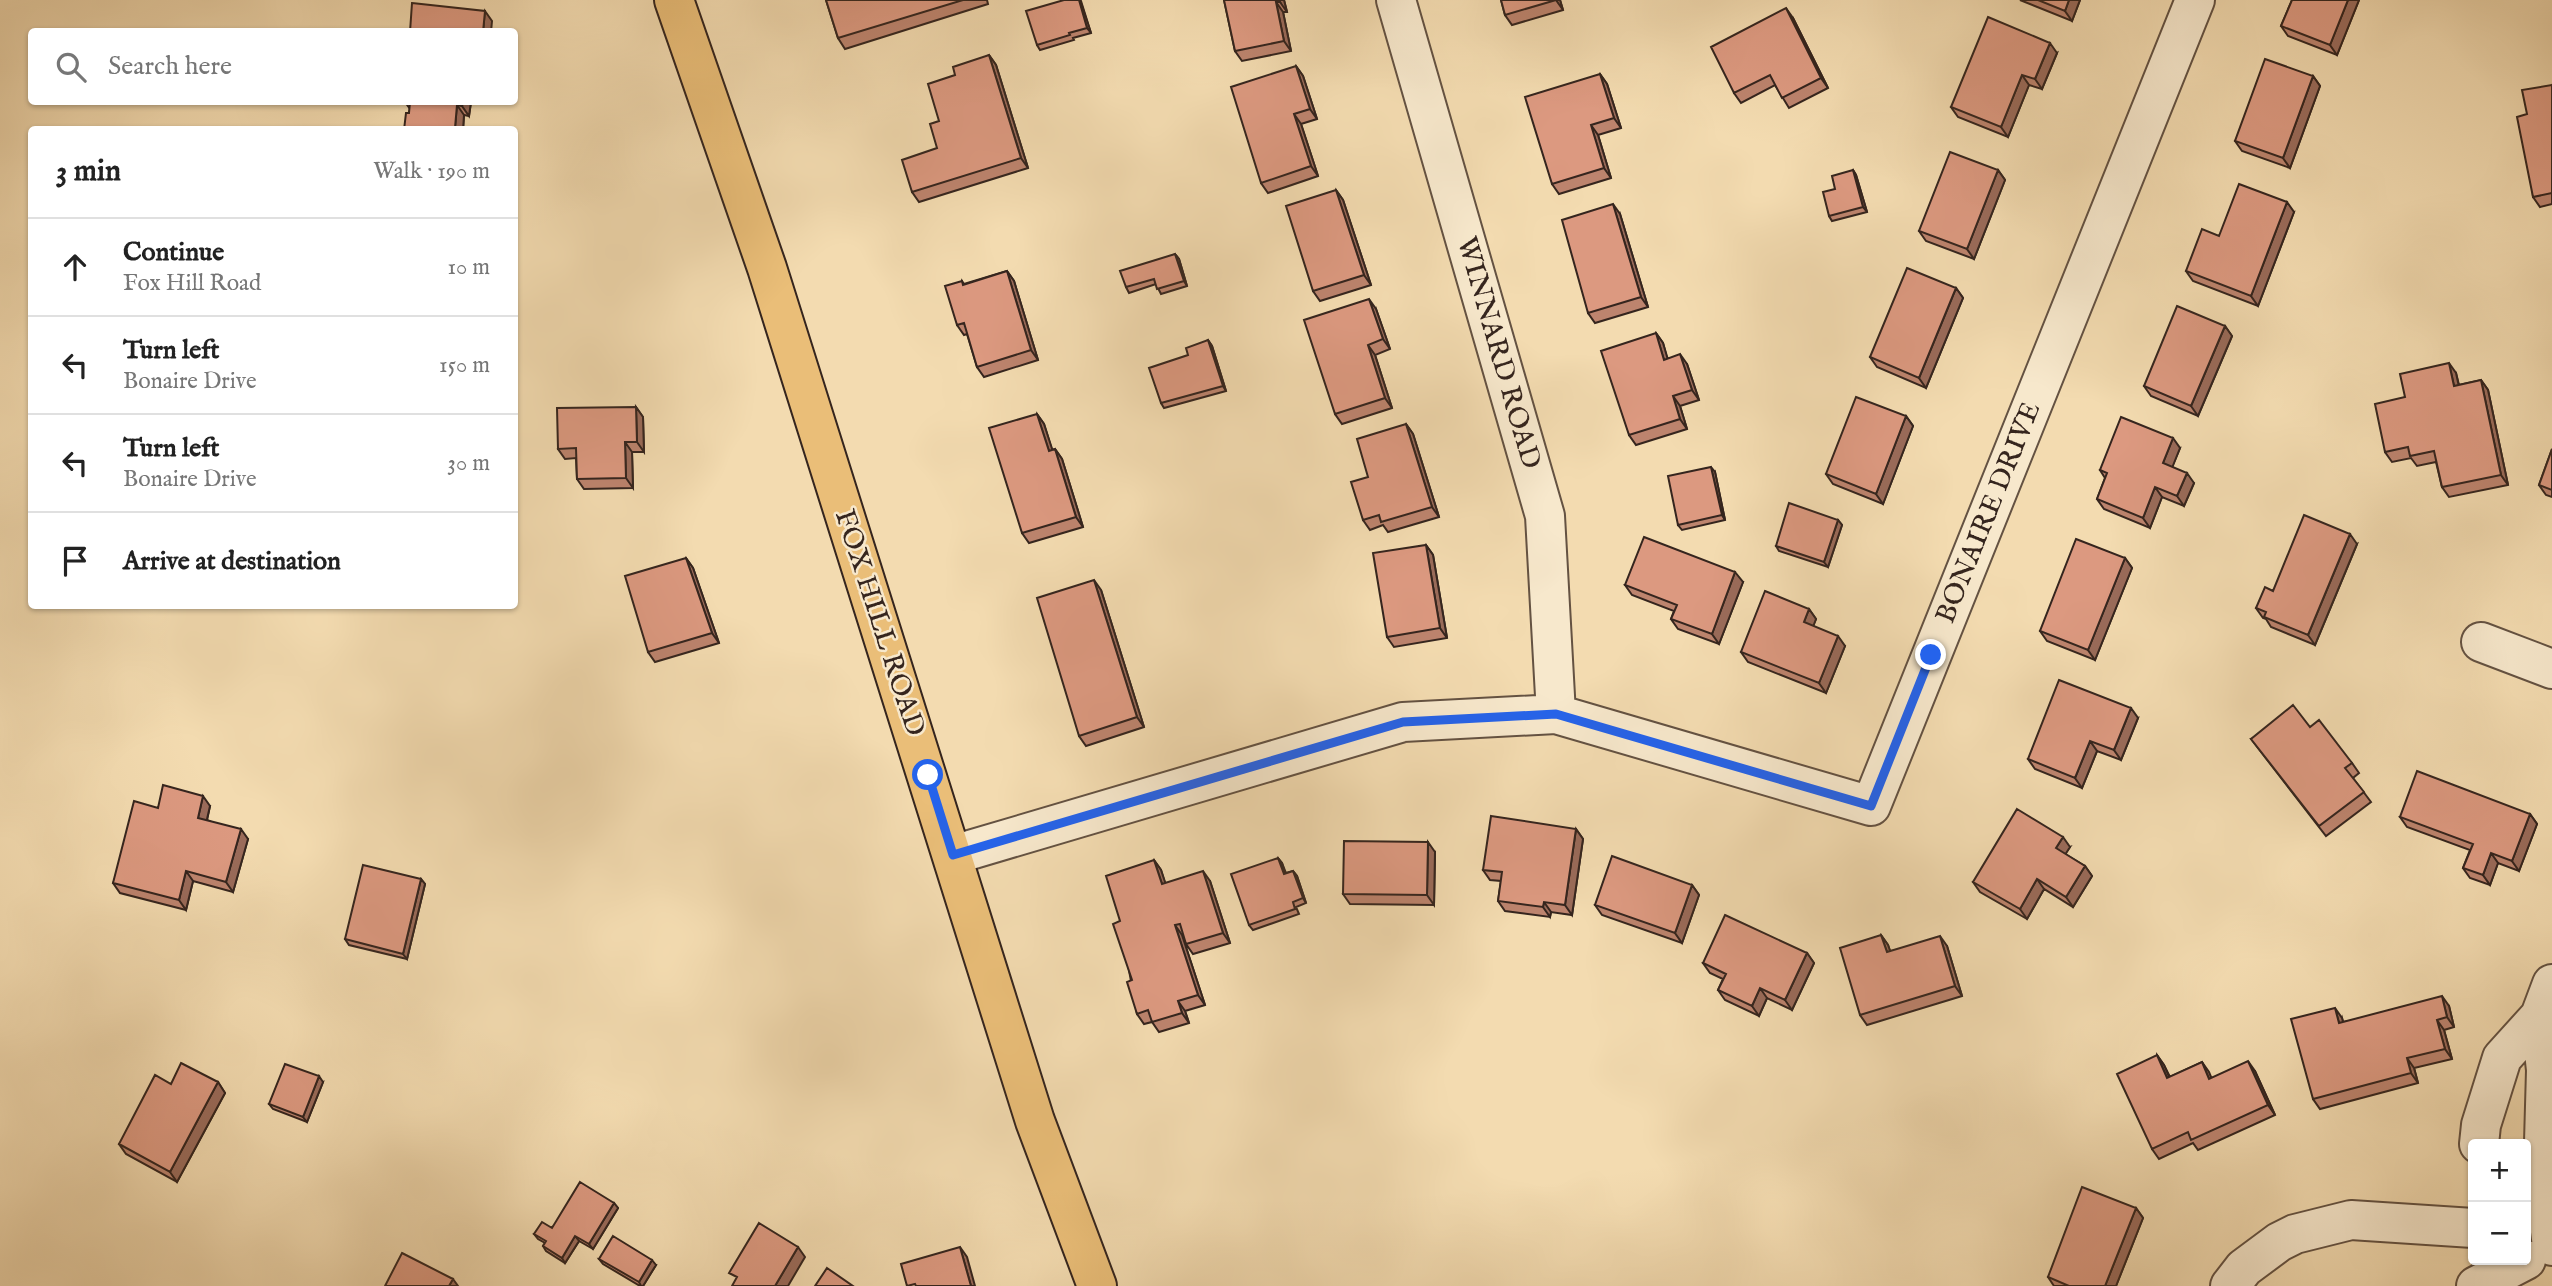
<!DOCTYPE html>
<html lang="en">
<head>
<meta charset="utf-8">
<style>
  body { margin:0; font-family:"IM FELL English",serif; background:#f2f2f2; color:#222 }
  .controls { position:absolute; right:21px; bottom:21px; display:grid; overflow:hidden; border-radius:7px; box-shadow:0 2px 5px #0004 }
  .controls button { width:63px; height:63px; display:grid; place-items:center; padding:0; border:0; border-bottom:2px solid #e0e0e0; background:#fff; color:#222; font:35px sans-serif }
  .stop { position:absolute; width:21px; height:21px; margin:-16px; border:5px solid #2563eb; border-radius:50%; background:#fff }
  .stop.end { background:#2563eb; border-color:#fff; box-shadow:0 2px 7px #0008 }
  .list { margin:0; padding:0; list-style:none }
  h2 { display:flex; justify-content:space-between; align-items:center; height:91px; margin:0; padding:0 28px; font-size:30px }
  h2 small { font-size:23px; font-weight:400; color:#767676 }
  .list li { display:grid; grid-template-columns:46px 1fr auto; gap:21px; align-items:center; box-sizing:border-box; height:98px; padding:0 28px; border-top:2px solid #e0e0e0 }
  .list b { display:block; font-size:26px; white-space:nowrap }
  .list p { margin:0; font-size:23px; white-space:nowrap; color:#767676 }
  .list em { font-size:23px; font-style:normal; color:#767676 }
  .icon { flex:none; width:38px; height:38px; fill:none; stroke:currentColor; stroke-width:2; stroke-linecap:round; stroke-linejoin:round }
  .map { position:relative; flex:none; width:2552px; height:1286px; overflow:hidden }
  .search { position:absolute; background:#fff; box-shadow:0 2px 5px #0004; left:28px; top:28px; width:490px; height:77px; display:flex; align-items:center; gap:18px; box-sizing:border-box; padding:0 24px; border-radius:7px; color:#767676; font-size:26px }
  .panel { position:absolute; background:#fff; box-shadow:0 2px 5px #0004; left:28px; top:126px; width:490px; height:483px; border-radius:7px }
  .map>svg:first-child { display:block }
  .lines { fill:none; stroke-linecap:round; stroke-linejoin:round }
  .minor-casing { stroke:#645242; stroke-width:42 }
  .major-casing { stroke:#35251e; stroke-width:42 }
  .minor { stroke:#f7e8cc; stroke-width:38 }
  .major { stroke:#eabe78; stroke-width:38 }
  .wall { fill:#bd846e; stroke:#35251e; stroke-width:2 }
  .shaded-wall { fill:#9a6b5a; stroke:#35251e; stroke-width:2 }
  .building { fill:#dc9980; stroke:#35251e; stroke-width:2 }
  .route { stroke:#2563eb; stroke-width:9 }
  .labels { text-anchor:middle; dominant-baseline:central; stroke-width:5; stroke-linejoin:round; paint-order:stroke }
  .street-label { font-size:28px; fill:#35251e; stroke:#f7e8cc }
</style>
</head>
<body>
<div class="map">
<svg width="2552" height="1286" viewBox="0 0 2552 1286">
  <rect width="100%" height="100%" fill="#f3dbb0"/>
  <filter id="stains"><feTurbulence type="fractalNoise" baseFrequency=".00286" numOctaves="4"/><feColorMatrix values="0 0 0 0 .2 0 0 0 0 .09 0 0 0 0 .02 0 0 0 .5 -.17"/></filter>
  <radialGradient id="worn" r=".72"><stop offset=".6" stop-color="#630" stop-opacity="0"/><stop offset="1" stop-color="#630" stop-opacity=".3"/></radialGradient>
  <g class="lines">
    <defs>
      <path id="minor" d="M1396 0 1545 516 1556 714
        M2481 642 2552 669
        M953 855 1403 722 1556 714 1871 806 2195 0
        M2540 1016 2546 1070 2543 1178 2552 1246
        M2479 1144 2481 1125 2502 1058 2540 1016 2552 984
        M2230 1286 2244 1268 2279 1242 2295 1234 2351 1220 2473 1228
        M2476 1286 2526 1260"/>
      <path id="major" d="M674 0 767 268 1035 1121 1097 1286"/>
    </defs>
    <!-- minor casing -->
    <use href="#minor" class="minor-casing"/>
    <!-- major casing -->
    <use href="#major" class="major-casing"/>
    <!-- minor -->
    <use href="#minor" class="minor"/>
    <!-- major -->
    <use href="#major" class="major"/>
  </g>
  <!-- wall -->
  <path class="wall" d="M826 0H987L988 4 845 49 838 38Z
    M1064 0H1080L1091 33 1073 38 1074 40 1040 50 1037 45Z
    M1224 0H1284L1287 12H1283L1291 51 1242 61 1235 51Z
    M1501 0H1560L1563 10 1512 25 1505 15Z
    M2020 0H2080L2072 21Z
    M2292 0H2359L2337 55 2288 36 2281 26Z
    M1793 18 1828 88 1789 108 1775 85 1741 103 1734 93Z
    M2057 53 2042 89 2029 85 2008 137 1958 117 1951 107Z
    M989 55 996 65 1028 168 919 202 912 192 937 148 939 121 955 75Z
    M1296 66 1303 76 1317 119 1301 124 1318 176 1268 193 1261 183Z
    M1600 74 1607 84 1621 128 1598 135 1611 178 1559 194 1552 184Z
    M2313 76 2320 86 2290 168 2242 151 2235 141Z
    M2552 85V204L2540 207 2533 197 2527 114Z
    M405 102H471L469 116 464 115 463 130H404L410 109Z
    M1853 170 1856 175 1867 212 1832 221 1829 216 1835 189Z
    M1998 170 2005 180 1974 259 1926 241 1919 231Z
    M1336 190 1343 200 1371 285 1320 301 1313 291Z
    M2294 212 2258 306 2193 281 2186 271 2219 236Z
    M1620 214 1648 307 1595 323 1588 313Z
    M1175 254 1179 259 1187 286 1161 294 1156 284 1129 293 1126 287Z
    M1007 271 1014 281 1038 360 984 377 977 367 967 334 964 335 957 325 962 281 964 284Z
    M1956 288 1963 298 1926 388 1877 367 1870 357Z
    M1376 309 1390 349 1375 355 1392 408 1342 424 1335 414Z
    M2225 326 2232 336 2198 416 2151 396 2144 386Z
    M1656 333 1663 343 1667 358 1687 364 1699 400 1680 406 1687 429 1636 445 1629 435Z
    M1208 340 1212 346 1226 391 1164 408 1161 403 1188 355Z
    M2456 373 2459 385 2481 380 2488 390 2508 485 2449 497 2442 487 2436 462 2417 466 2411 458 2392 462 2385 452 2405 397Z
    M636 407 643 417 644 452H632L633 488 584 489 577 479 576 458 565 459 558 449Z
    M1037 414 1044 424 1052 450 1055 449 1062 459 1083 527 1029 543 1022 533Z
    M1906 416 1913 426 1883 504 1833 484 1826 474Z
    M1406 424 1413 434 1439 517 1388 532 1383 525 1370 530 1363 520 1368 477Z
    M2180 448 2172 467 2194 483 2184 506 2162 497 2150 528 2104 509 2097 499 2105 478 2100 470Z
    M2552 449V497L2546 495 2539 485Z
    M1715 472 1725 520 1682 530 1678 525Z
    M1838 520 1842 525 1828 567 1779 551 1776 546Z
    M2357 544 2315 645 2271 627 2266 619 2263 618 2256 608 2273 591Z
    M1426 545 1433 555 1447 638 1394 647 1387 637Z
    M686 558 693 568 719 643 655 662 648 652Z
    M2125 558 2132 568 2095 660 2047 641 2040 631Z
    M1743 582 1719 644 1678 629 1671 619 1674 611 1632 595 1625 585Z
    M1101 590 1144 727 1086 746 1079 736Z
    M1809 609 1816 619 1813 626 1845 646 1826 693 1748 662 1741 652Z
    M2138 718 2121 760 2097 751 2082 788 2035 769 2028 759Z
    M2310 727 2352 763 2359 773 2353 778 2371 802 2326 836 2251 739Z
    M210 806 207 820 248 839 233 892 193 881 186 910 120 893 113 883 158 808Z
    M2530 814 2537 824 2519 871 2498 863 2490 885 2470 878 2463 868 2470 850 2407 827 2400 817Z
    M1576 829 1583 839 1572 915 1551 912 1550 917 1505 911 1498 901 1501 881 1490 880 1483 870Z
    M2070 847 2065 854 2085 866 2092 876 2073 907 2044 889 2027 919 1980 892 1973 882Z
    M1435 852 1434 905 1350 904 1343 894Z
    M1278 858 1282 863 1286 873 1293 871 1297 876 1306 903 1296 907 1299 914 1253 930 1249 925Z
    M1154 860 1161 870 1165 883 1210 881 1230 943 1193 954 1186 944 1182 935 1205 1005 1185 1011 1189 1023 1159 1032 1152 1022 1144 1024 1137 1014 1120 921Z
    M421 879 425 884 407 959 349 945 345 939Z
    M1692 885 1699 895 1682 943 1602 915 1595 905Z
    M1881 935 1888 945 1890 951 1947 946 1962 996 1867 1025 1860 1015Z
    M1807 953 1814 963 1792 1010 1767 998 1759 1016 1725 1000 1718 990 1723 979 1710 973 1703 963Z
    M2449 1006 2454 1027 2444 1030 2452 1059 2414 1068 2418 1083 2320 1109 2313 1099 2342 1018 2343 1022Z
    M2157 1055 2164 1065 2170 1077 2202 1062 2211 1078 2255 1071 2275 1115 2198 1150 2193 1143 2159 1159 2152 1149Z
    M218 1082 225 1093 177 1182 126 1154 119 1144 171 1084Z
    M323 1082 307 1122 273 1109 269 1104Z
    M614 1203 618 1208 593 1249 579 1241 565 1263 546 1251 543 1246 545 1243 538 1239 534 1234Z
    M2136 1208 2143 1218 2116 1286H2054L2048 1277Z
    M599 1259 656 1265 643 1286H640L603 1264Z"/>
  <!-- shaded-wall -->
  <path class="shaded-wall" d="M1079 0 1081 1 1091 33 1087 28Z
    M1279 0H1284L1287 12 1280 2Z
    M1556 0H1560L1563 10Z
    M2069 0H2080L2072 21 2065 11Z
    M2348 0H2359L2337 55 2330 45Z
    M1276 2 1283 12 1291 51 1284 41Z
    M1786 8 1793 18 1828 88 1821 78Z
    M485 11 492 21 491 32H483Z
    M2050 43 2057 53 2042 89 2035 79Z
    M989 55 996 65 1028 168 1021 158Z
    M1296 66 1303 76 1317 119 1310 109Z
    M1600 74 1607 84 1621 128 1614 118Z
    M2022 75 2029 85 2008 137 2001 127Z
    M2313 76 2320 86 2290 168 2283 158Z
    M463 102H471L469 116 462 106Z
    M457 105 464 115 463 130H456L455 128Z
    M1294 114 1301 124 1318 176 1311 166Z
    M1591 125 1598 135 1611 178 1604 168Z
    M1853 170 1856 175 1867 212 1863 207Z
    M1998 170 2005 180 1974 259 1967 249Z
    M1336 190 1343 200 1371 285 1364 275Z
    M2287 202 2294 212 2258 306 2251 296Z
    M1613 204 1620 214 1648 307 1641 297Z
    M1175 254 1179 259 1187 286 1184 281Z
    M1007 271 1014 281 1038 360 1031 350Z
    M1956 288 1963 298 1926 388 1919 378Z
    M1369 299 1376 309 1390 349 1383 339Z
    M2225 326 2232 336 2198 416 2191 406Z
    M1656 333 1663 343 1671 370 1664 360Z
    M1208 340 1212 346 1226 391 1223 386Z
    M1368 345 1375 355 1392 408 1385 398Z
    M1680 354 1687 364 1699 400 1692 390Z
    M2449 363 2456 373 2461 396 2454 386Z
    M2481 380 2488 390 2508 485 2501 475Z
    M1673 396 1680 406 1687 429 1680 419Z
    M636 407 643 417 644 452 637 442Z
    M1037 414 1044 424 1056 461 1049 451Z
    M1906 416 1913 426 1883 504 1876 494Z
    M1406 424 1413 434 1439 517 1432 507Z
    M2173 438 2180 448 2170 473 2163 463Z
    M625 442 632 452 633 488 626 478Z
    M1055 449 1062 459 1083 527 1076 517Z
    M1711 467 1715 472 1725 520 1722 515Z
    M2187 473 2194 483 2184 506 2177 496Z
    M2155 487 2162 497 2150 528 2143 518Z
    M1838 520 1842 525 1828 567 1824 562Z
    M2350 534 2357 544 2315 645 2308 635Z
    M1426 545 1433 555 1447 638 1440 628Z
    M686 558 693 568 719 643 712 633Z
    M2125 558 2132 568 2095 660 2088 650Z
    M1735 572 1743 582 1719 644 1712 634Z
    M1094 580 1101 590 1144 727 1137 717Z
    M1809 609 1816 619 1811 632 1804 622Z
    M1838 636 1845 646 1826 693 1819 683Z
    M2131 708 2138 718 2121 760 2114 750Z
    M2090 741 2097 751 2082 788 2075 778Z
    M203 796 210 806 205 828 198 818Z
    M2530 814 2537 824 2519 871 2512 861Z
    M241 829 248 839 233 892 226 882Z
    M1576 829 1583 839 1572 915 1565 905Z
    M2063 837 2070 847 2063 858 2056 848Z
    M1428 842 1435 852 1434 905 1427 895Z
    M2491 853 2498 863 2490 885 2483 875Z
    M1278 858 1282 863 1287 879 1284 874Z
    M1154 860 1161 870 1169 894 1162 884Z
    M2085 866 2092 876 2073 907 2066 897Z
    M186 871 193 881 186 910 179 900Z
    M1203 871 1210 881 1230 943 1223 933Z
    M1293 871 1297 876 1306 903 1303 898Z
    M421 879 425 884 407 959 403 954Z
    M2037 879 2044 889 2027 919 2020 909Z
    M1692 885 1699 895 1682 943 1675 933Z
    M1544 902 1551 912 1550 917 1543 907Z
    M1175 925 1182 935 1205 1005 1198 995Z
    M1881 935 1888 945 1894 962 1887 952Z
    M1940 936 1947 946 1962 996 1955 986Z
    M1807 953 1814 963 1792 1010 1785 1000Z
    M1760 988 1767 998 1759 1016 1752 1006Z
    M2442 996 2449 1006 2454 1027 2447 1017Z
    M1178 1001 1185 1011 1189 1023 1182 1013Z
    M2335 1008 2342 1018 2346 1033 2339 1023Z
    M2437 1020 2444 1030 2452 1059 2445 1049Z
    M2157 1055 2164 1065 2174 1088 2167 1078Z
    M2407 1058 2414 1068 2418 1083 2411 1073Z
    M2248 1061 2255 1071 2275 1115 2268 1105Z
    M2202 1062 2209 1072 2216 1089 2209 1079Z
    M319 1076 323 1082 307 1122 303 1117Z
    M218 1082 225 1093 177 1182 170 1172Z
    M614 1203 618 1208 593 1249 589 1244Z
    M2136 1208 2143 1218 2116 1286H2105Z
    M575 1236 579 1241 565 1263 562 1258Z
    M798 1247 805 1257 788 1286H775Z
    M960 1247 967 1257 975 1286H971Z
    M652 1260 656 1265 643 1286H641L639 1282Z
    M453 1279 458 1286H449Z"/>
  <!-- building -->
  <path class="building" d="M826 0H963L838 38Z
    M1064 0H1079L1087 28 1069 33 1070 35 1037 45 1026 11Z
    M1224 0H1279L1280 2H1276L1284 41 1235 51Z
    M1501 0H1556L1505 15Z
    M2038 0H2069L2065 11Z
    M2292 0H2348L2330 45 2281 26Z
    M412 3 485 11 483 32H410Z
    M1786 8 1821 78 1782 98 1770 75 1734 93 1711 47Z
    M1988 17 2050 43 2035 79 2022 75 2001 127 1951 107Z
    M989 55 1021 158 912 192 902 160 937 148 930 124 939 121 928 84 955 75 953 67Z
    M2265 59 2313 76 2283 158 2235 141Z
    M1296 66 1310 109 1294 114 1311 166 1261 183 1231 87Z
    M1600 74 1614 118 1591 125 1604 168 1552 184 1525 97Z
    M2552 85V193L2533 197 2517 117 2527 114 2522 90Z
    M410 102H463L462 106 457 105 455 128H448V130H404L406 113H409Z
    M1950 152 1998 170 1967 249 1919 231Z
    M1853 170 1863 207 1829 216 1823 192 1835 189 1832 176Z
    M2239 184 2287 202 2251 296 2186 271 2202 229 2219 236Z
    M1336 190 1364 275 1313 291 1286 206Z
    M1613 204 1641 297 1588 313 1562 220Z
    M1175 254 1184 281 1157 289 1154 279 1126 287 1120 271Z
    M1907 268 1956 288 1919 378 1870 357Z
    M1007 271 1031 350 977 367 964 323 957 325 945 286 962 281 963 285Z
    M1369 299 1383 339 1368 345 1385 398 1335 414 1304 320Z
    M2177 306 2225 326 2191 406 2144 386Z
    M1656 333 1664 360 1680 354 1692 390 1673 396 1680 419 1629 435 1601 351Z
    M1208 340 1223 386 1161 403 1149 368 1188 355 1186 348Z
    M2449 363 2454 386 2481 380 2501 475 2442 487 2434 451 2410 456 2408 447 2385 452 2375 404 2405 397 2400 374Z
    M1856 397 1906 416 1876 494 1826 474Z
    M636 407 637 442H625L626 478 577 479 576 448 558 449 557 408Z
    M1037 414 1049 451 1055 449 1076 517 1022 533 989 428Z
    M2121 417 2173 438 2163 463 2187 473 2177 496 2155 487 2143 518 2097 499 2107 473 2100 470Z
    M1406 424 1432 507 1381 522 1379 515 1363 520 1351 482 1368 477 1357 439Z
    M2552 449V490L2539 485Z
    M1711 467 1722 515 1678 525 1668 476Z
    M1789 503 1838 520 1824 562 1776 546Z
    M2304 515 2350 534 2308 635 2264 617 2266 612 2256 608 2265 587 2273 591Z
    M1644 537 1735 572 1712 634 1671 619 1677 605 1625 585Z
    M2076 539 2125 558 2088 650 2040 631Z
    M1426 545 1440 628 1387 637 1373 553Z
    M686 558 712 633 648 652 625 576Z
    M1094 580 1137 717 1079 736 1037 598Z
    M1765 591 1809 609 1804 622 1838 636 1819 683 1741 652Z
    M2059 680 2131 708 2114 750 2090 741 2075 778 2028 759Z
    M2293 705 2310 727 2319 720 2352 763 2345 768 2364 792 2319 826 2251 739Z
    M2417 771 2530 814 2512 861 2491 853 2483 875 2463 868 2473 844 2400 817Z
    M163 785 203 796 198 818 241 829 226 882 186 871 179 900 113 883 134 801 158 808Z
    M2017 809 2063 837 2056 848 2085 866 2066 897 2037 879 2020 909 1973 882Z
    M1491 816 1576 829 1565 905 1544 902 1543 907 1498 901 1502 872 1483 870Z
    M1344 841 1428 842 1427 895 1343 894Z
    M1612 856 1692 885 1675 933 1595 905Z
    M1278 858 1284 874 1293 871 1303 898 1293 902 1295 909 1249 925 1231 874Z
    M1154 860 1162 884 1203 871 1223 933 1186 944 1180 924 1175 925 1198 995 1178 1001 1182 1013 1152 1022 1148 1010 1137 1014 1127 982 1132 980 1113 924 1120 921 1106 876Z
    M363 865 421 879 403 954 345 939Z
    M1725 915 1807 953 1785 1000 1760 988 1752 1006 1718 990 1726 974 1703 963Z
    M1881 935 1887 952 1940 936 1955 986 1860 1015 1840 948Z
    M2442 996 2447 1017 2437 1020 2445 1049 2407 1058 2411 1073 2313 1099 2291 1019 2335 1008 2339 1023Z
    M2157 1055 2167 1078 2202 1062 2209 1079 2248 1061 2268 1105 2191 1140 2188 1132 2152 1149 2117 1074Z
    M181 1063 218 1082 170 1172 119 1144 155 1075 171 1084Z
    M285 1064 319 1076 303 1117 269 1104Z
    M580 1182 614 1203 589 1244 575 1236 562 1258 543 1246 546 1241 534 1234 542 1222 552 1228Z
    M2082 1187 2136 1208 2105 1286H2069L2048 1277Z
    M759 1223 798 1247 775 1286H732L737 1277 729 1273Z
    M613 1236 652 1260 639 1282 599 1259Z
    M960 1247 971 1286H916L915 1284 907 1286 901 1264Z
    M402 1253 453 1279 449 1286H385Z
    M827 1268 853 1286H815Z"/>
  <g class="lines">
    <!-- route -->
    <path class="route" d="M928 775 953 855 1403 722 1556 714 1871 806 1931 655"/>
  </g>
  <g class="labels">
    <!-- street labels -->
    <g class="street-label">
      <text transform="translate(1498 353) rotate(74)">WINNARD ROAD</text>
      <text transform="translate(1989 513) rotate(-68)">BONAIRE DRIVE</text>
      <text transform="translate(879 623) rotate(72)">FOX HILL ROAD</text>
    </g>
  </g>
  <rect width="100%" height="100%" filter="url(#stains)"/>
  <rect width="100%" height="100%" fill="url(#worn)"/>
</svg>
<div class="controls">
<button>+</button>
<button>−</button>
</div>
<div class="stop" style="left:928px;top:775px"></div>
<div class="stop end" style="left:1931px;top:655px"></div>
<div class="search"><svg class="icon" aria-label="search" viewBox="0 0 24 24"><circle cx="10" cy="10" r="6"/><path d="M15 15l6 6"/></svg>Search here</div>
<section class="panel">
<h2>3 min<small>Walk · 190 m</small></h2>
<ul class="list">
<li><svg class="icon" aria-label="ahead" viewBox="0 0 24 24"><path d="M12 20V5M6 11l6-6 6 6"/></svg><div><b>Continue</b><p>Fox Hill Road</p></div><em>10 m</em></li>
<li><svg class="icon" aria-label="left" viewBox="0 0 24 24"><path d="M17 20v-9H6M10 6l-5 5 5 5"/></svg><div><b>Turn left</b><p>Bonaire Drive</p></div><em>150 m</em></li>
<li><svg class="icon" aria-label="left" viewBox="0 0 24 24"><path d="M17 20v-9H6M10 6l-5 5 5 5"/></svg><div><b>Turn left</b><p>Bonaire Drive</p></div><em>30 m</em></li>
<li><svg class="icon" aria-label="arrive" viewBox="0 0 24 24"><path d="M6 21V4h12l-3 4 3 4H6"/></svg><div><b>Arrive at destination</b></div></li>
</ul>
</section>
</div>
</body>
</html>
